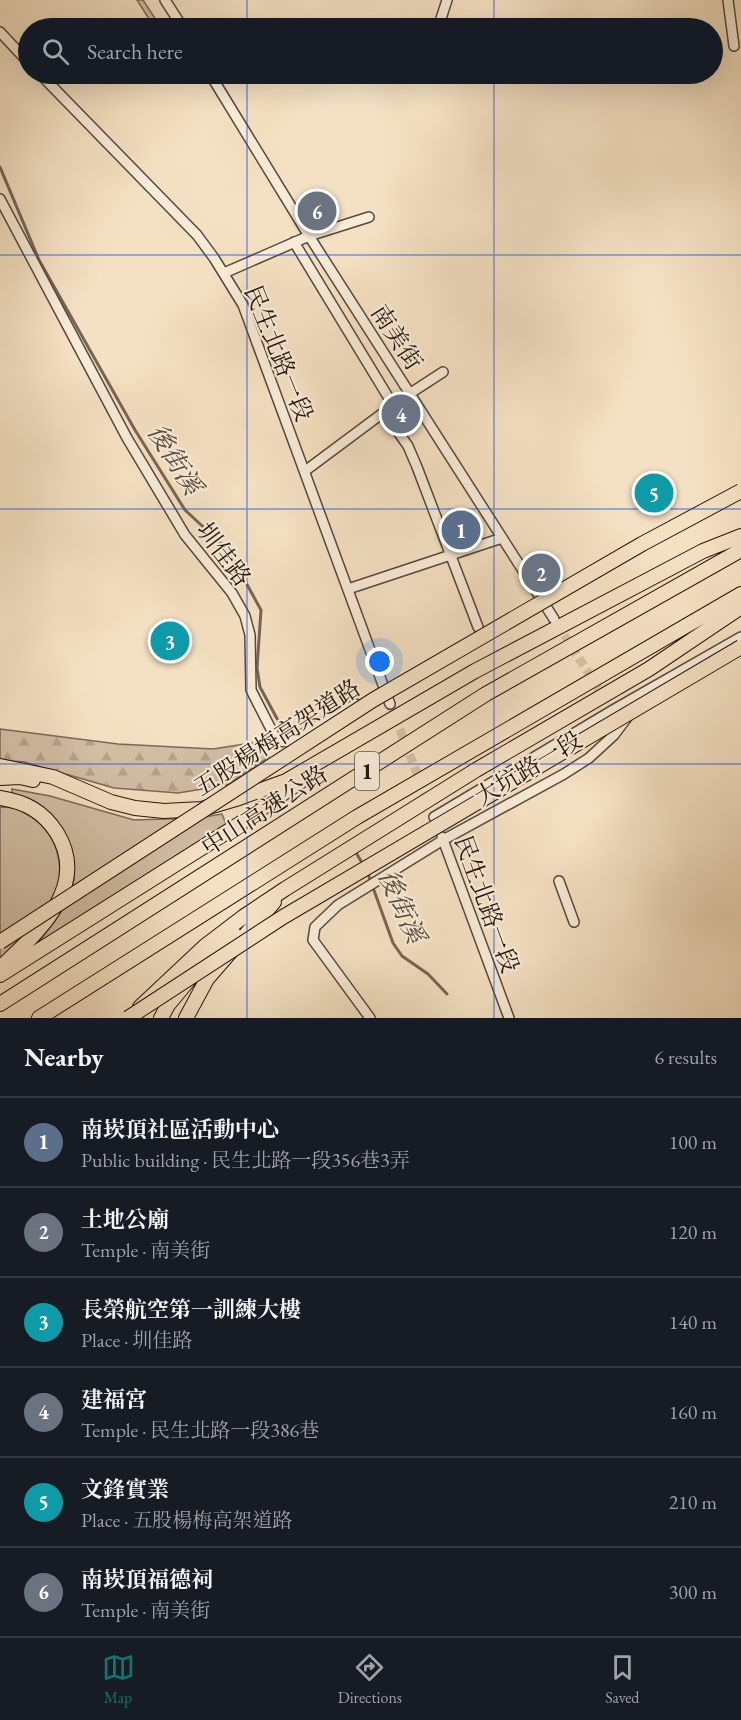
<!DOCTYPE html>
<html lang="en">
<head>
<meta charset="utf-8">
<style>
  body { margin:0; font-family:"EB Garamond","Noto Serif TC",serif; background:#20242c; color:#f1f3f6 }
  .you { position:absolute; left:380px; top:662px; width:21px; height:21px; margin:-15px; border:4px solid #fff; border-radius:50%; background:#1a73e8; box-shadow:0 0 0 9px #1a73e833 }
  .badge { display:grid; place-items:center; width:39px; height:39px; border-radius:50%; background:#0f766e; color:#fff; font-size:20px; font-weight:700 }
  .pin { position:absolute; translate:-50% -50%; border:3px solid #fff; box-shadow:0 2px 6px #0006 }
  .list { margin:0; padding:0; list-style:none }
  h2 { display:flex; justify-content:space-between; align-items:center; height:78px; margin:0; padding:0 24px; font-size:26px }
  h2 small { font-size:20px; font-weight:400; color:#9ea1a6 }
  .list li { display:grid; grid-template-columns:39px 1fr auto; gap:18px; align-items:center; box-sizing:border-box; height:90px; padding:0 24px; border-top:2px solid #363941 }
  .list b { display:block; font-size:22px; white-space:nowrap }
  .list p { margin:0; font-size:20px; white-space:nowrap; color:#9ea1a6 }
  .list em { font-size:20px; font-style:normal; color:#9ea1a6 }
  .icon { flex:none; width:33px; height:33px; fill:none; stroke:currentColor; stroke-width:2; stroke-linecap:round; stroke-linejoin:round }
  .map { position:relative; flex:none; width:741px; height:1018px; overflow:hidden }
  .search { position:absolute; background:#171b24; box-shadow:0 6px 24px #0002; left:18px; right:18px; top:18px; height:66px; display:flex; align-items:center; gap:15px; box-sizing:border-box; padding:0 21px; border-radius:33px; color:#9ea1a6; font-size:22px }
  .sheet { height:618px; background:#171b24 }
  nav { display:flex; justify-content:space-around; align-items:center; box-sizing:border-box; height:84px; border-top:2px solid #363941; background:#171b24; font-size:16px; color:#9ea1a6 }
  nav a { display:grid; justify-items:center; gap:3px }
  nav .on { color:#0f766e }
  .map>svg:first-child { display:block }
  .green { fill:#d1bea4; stroke:#7b6958; stroke-width:1.5 }
  .forest { fill:url(#forest-firs); stroke:#7b6958; stroke-width:1.5 }
  .park { fill:url(#park-crowns); stroke:#7b6958; stroke-width:1.5 }
  .lines { fill:none; stroke-linecap:round; stroke-linejoin:round }
  .stream { stroke:#776555; stroke-width:3 }
  .minor-tunnel { stroke:#d5c2a8; stroke-width:9; stroke-dasharray:9 4.5; stroke-linecap:butt }
  .minor-casing { stroke:#59473a; stroke-width:12 }
  .highway-casing { stroke:#25140d; stroke-width:16 }
  .minor { stroke:#f8ecd8; stroke-width:9 }
  .highway { stroke:#f4e1c3; stroke-width:14 }
  .highway-bridge-casing { stroke:#25140d; stroke-width:16; stroke-linecap:butt }
  .highway-bridge { stroke:#f4e1c3; stroke-width:14 }
  .grid { fill:none; stroke:#1d4ed8; stroke-width:1.5; stroke-opacity:0.55 }
  .labels { text-anchor:middle; dominant-baseline:central; stroke-width:4.5; stroke-linejoin:round; paint-order:stroke }
  .shield { fill:#f8ecd8; stroke:#64554a; stroke-width:1.5 }
  .shield-label { font-size:22px; font-weight:bold; fill:#25140d }
  .street-label { font-size:24px; fill:#25140d; stroke:#f8ecd8 }
  .water-label { font-size:26px; font-style:italic; fill:#5c4a3d; stroke:#f8ecd8 }
</style>
</head>
<body>
<div class="map">
<svg width="741" height="1018" viewBox="0 0 741 1018">
  <defs>
    <pattern id="forest-firs" width="22" height="20" patternUnits="userSpaceOnUse" patternTransform="scale(1.5)"><rect width="22" height="20" fill="#d1bea4"/><path d="M5 1l3.5 6h-7zM16 11l3.5 6h-7z" fill="#b3a28c"/></pattern>
    <pattern id="park-crowns" width="20" height="18" patternUnits="userSpaceOnUse" patternTransform="scale(1.5)"><rect width="20" height="18" fill="#d1bea4"/><path d="M2 6a3 3 0 1 1 6 0M12 15a3 3 0 1 1 6 0" fill="none" stroke="#b3a28c"/></pattern>
  </defs>
  <rect width="100%" height="100%" fill="#f4e1c3"/>
  <filter id="stains"><feTurbulence type="fractalNoise" baseFrequency=".00333" numOctaves="4"/><feColorMatrix values="0 0 0 0 .2 0 0 0 0 .09 0 0 0 0 .02 0 0 0 .5 -.17"/></filter>
  <radialGradient id="worn" r=".72"><stop offset=".6" stop-color="#630" stop-opacity="0"/><stop offset="1" stop-color="#630" stop-opacity=".3"/></radialGradient>
  <!-- green -->
  <path class="green" d="M12 789 50 796 134 820 198 818 222 814 226 824 37 944C51 927 68 906 73 884 80 852 61 818 34 801 28 797 19 796 12 793Z
    M0 807C6 807 13 807 18 809 22 810 26 814 30 816 60 836 68 873 50 905 40 923 16 946 0 959Z"/>
  <!-- forest -->
  <path class="forest" d="M0 729 118 744 213 749 257 742 265 750 269 757 227 785 178 793 114 788 24 762 0 760Z"/>
  <!-- park -->
  <path class="park" d="M137 0H143L158 23 153 25Z"/>
  <g class="lines">
    <!-- stream -->
    <path class="stream" d="M0 167 39 260 135 430 185 510 228 550 261 610 257 668 260 687 288 739
      M355 851 364 866
      M367 871 393 943 402 956 428 974 447 994"/>
    <!-- minor-tunnel -->
    <path class="minor-tunnel" d="M557 624 607 702
      M390 704 429 804"/>
    <defs>
      <path id="minor" d="M165 0 183 28
        M728 0 734 46
        M438 28 447 0
        M0 32 28 62
        M40 74 197 235 214 258 243 305 390 704
        M210 74 309 236 554 619
        M0 199 127 438 185 535 232 593 245 616 250 635 251 690 274 735C280 743 284 743 294 739L356 704
        M294 242 393 405
        M224 273 309 236 369 217
        M384 412 408 446 417 467 478 627
        M305 471 403 398 443 372
        M348 589 502 538
        M434 817 613 710 741 637
        M442 837 509 1018
        M559 881 574 922
        M370 1018 313 940 315 927 338 905 443 840 564 774 589 758 614 735 647 691"/>
      <path id="highway" d="M0 766 53 777 111 802 135 808 164 811 202 809 239 798 286 781 475 671 703 551 741 536
        M0 778 20 777 33 780
        M0 798C25 802 43 811 57 833 90 887 37 933 1 967
        M201 967 234 934
        M0 975 238 825 301 781
        M0 1004 486 694 741 550
        M140 1007 205 946 243 917 285 889 476 770 649 669 741 607
        M39 1018 357 817 741 594
        M161 1018 168 1005 188 981
        M186 1018 207 979 274 902"/>
    </defs>
    <!-- minor casing -->
    <use href="#minor" class="minor-casing"/>
    <!-- highway casing -->
    <use href="#highway" class="highway-casing"/>
    <!-- minor -->
    <use href="#minor" class="minor"/>
    <!-- highway -->
    <use href="#highway" class="highway"/>
    <defs>
      <path id="highway-bridge" d="M0 942 373 700 642 544 741 491
        M128 1018 283 917 741 647"/>
    </defs>
    <!-- highway-bridge casing -->
    <use href="#highway-bridge" class="highway-bridge-casing"/>
    <!-- highway-bridge -->
    <use href="#highway-bridge" class="highway-bridge"/>
  </g>
  <!-- grid -->
  <path class="grid" d="M247 0V28M494 0V28M247 74V1018M494 74V1018M0 255H741M0 509H741M0 764H741"/>
  <g class="labels">
    <!-- shield labels -->
    <rect class="shield" x="355" y="752" width="24" height="38" rx="4.5"/>
    <g class="shield-label">
      <text x="367" y="771">1</text>
    </g>
    <!-- street labels -->
    <g class="street-label">
      <text transform="translate(397 337) rotate(57)">南美街</text>
      <text transform="translate(279 353) rotate(68)">民生北路一段</text>
      <text transform="translate(224 554) rotate(53)">圳佳路</text>
      <text transform="translate(277 737) rotate(-33)">五股楊梅高架道路</text>
      <text transform="translate(528 768) rotate(-31)">大坑路一段</text>
      <text transform="translate(264 810) rotate(-33)">中山高速公路</text>
      <text transform="translate(487 904) rotate(70)">民生北路一段</text>
    </g>
    <!-- water labels -->
    <g class="water-label">
      <text transform="translate(175 459) rotate(58)">後街溪</text>
      <text transform="translate(402 906) rotate(66)">後街溪</text>
    </g>
  </g>
  <rect width="100%" height="100%" filter="url(#stains)"/>
  <rect width="100%" height="100%" fill="url(#worn)"/>
</svg>
<div class="you"></div>
<div class="pin badge" style="left:461px;top:530px;background:#5c6f8a">1</div>
<div class="pin badge" style="left:541px;top:573px;background:#6b7280">2</div>
<div class="pin badge" style="left:170px;top:641px;background:#0f9aa8">3</div>
<div class="pin badge" style="left:401px;top:414px;background:#6b7280">4</div>
<div class="pin badge" style="left:654px;top:493px;background:#0f9aa8">5</div>
<div class="pin badge" style="left:317px;top:211px;background:#6b7280">6</div>
<div class="search"><svg class="icon" aria-label="search" viewBox="0 0 24 24"><circle cx="10" cy="10" r="6"/><path d="M15 15l6 6"/></svg>Search here</div>
</div>
<section class="sheet">
<h2>Nearby<small>6 results</small></h2>
<ul class="list">
<li><span class="badge" style="background:#5c6f8a">1</span><div><b>南崁頂社區活動中心</b><p>Public building · 民生北路一段356巷3弄</p></div><em>100 m</em></li>
<li><span class="badge" style="background:#6b7280">2</span><div><b>土地公廟</b><p>Temple · 南美街</p></div><em>120 m</em></li>
<li><span class="badge" style="background:#0f9aa8">3</span><div><b>長榮航空第一訓練大樓</b><p>Place · 圳佳路</p></div><em>140 m</em></li>
<li><span class="badge" style="background:#6b7280">4</span><div><b>建福宮</b><p>Temple · 民生北路一段386巷</p></div><em>160 m</em></li>
<li><span class="badge" style="background:#0f9aa8">5</span><div><b>文鋒實業</b><p>Place · 五股楊梅高架道路</p></div><em>210 m</em></li>
<li><span class="badge" style="background:#6b7280">6</span><div><b>南崁頂福德祠</b><p>Temple · 南美街</p></div><em>300 m</em></li>
</ul>
</section>
<nav>
<a class="on"><svg class="icon" aria-label="map" viewBox="0 0 24 24"><path d="M3 6l6-2 6 2 6-2v14l-6 2-6-2-6 2zM9 4v14M15 6v14"/></svg>Map</a>
<a><svg class="icon" aria-label="directions" viewBox="0 0 24 24"><path d="M12 3l9 9-9 9-9-9zM9 14v-3h6M13 9l2 2-2 2"/></svg>Directions</a>
<a><svg class="icon" aria-label="saved" viewBox="0 0 24 24"><path d="M7 4h10v16l-5-4-5 4z"/></svg>Saved</a>
</nav>
</body>
</html>
